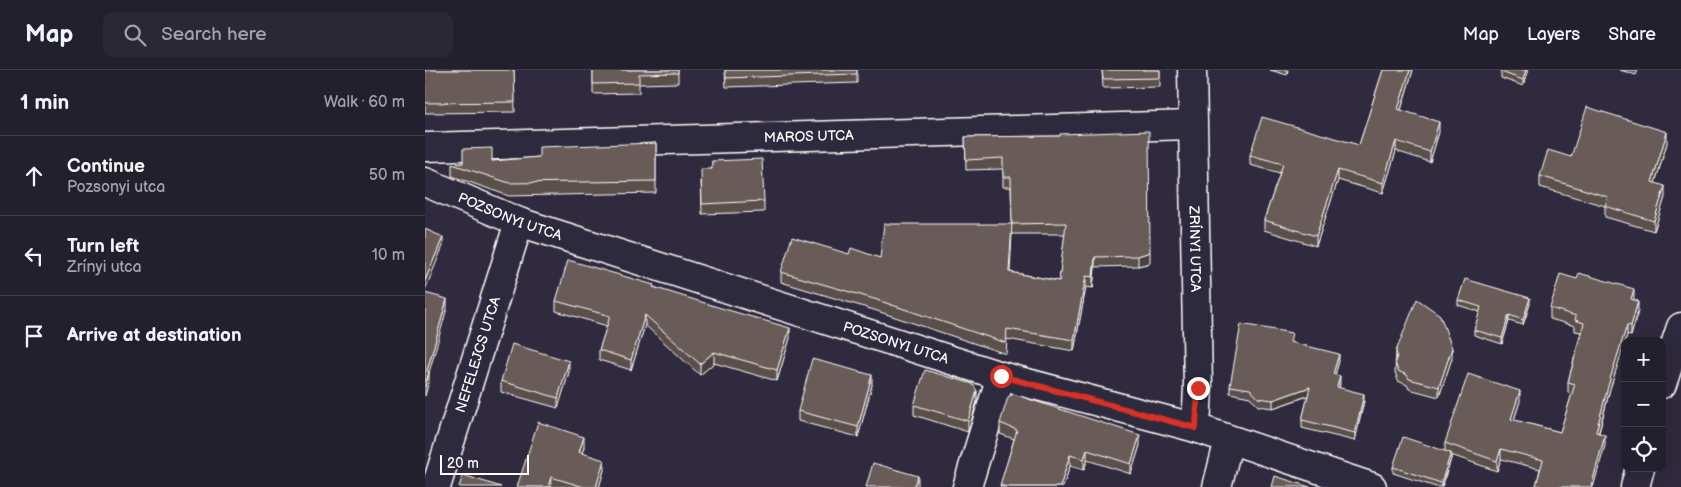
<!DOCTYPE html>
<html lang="en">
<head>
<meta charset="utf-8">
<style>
  body { margin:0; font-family:"Balsamiq Sans",sans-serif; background:#2b2836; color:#f1f3f6 }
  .controls { position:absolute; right:15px; bottom:15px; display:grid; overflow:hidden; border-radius:10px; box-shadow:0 5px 20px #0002 }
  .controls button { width:45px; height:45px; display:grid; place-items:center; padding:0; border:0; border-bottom:1px solid #403e4a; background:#23202e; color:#f1f3f6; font:25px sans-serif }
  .scale { position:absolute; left:15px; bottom:12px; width:89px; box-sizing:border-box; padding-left:5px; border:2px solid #fff; border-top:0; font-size:14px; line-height:18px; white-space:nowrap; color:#fff; -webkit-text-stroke:4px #2f2a3d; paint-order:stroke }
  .stop { position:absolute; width:15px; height:15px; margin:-11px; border:4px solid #d93025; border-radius:50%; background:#fff }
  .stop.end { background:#d93025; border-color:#fff; box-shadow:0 1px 5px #0008 }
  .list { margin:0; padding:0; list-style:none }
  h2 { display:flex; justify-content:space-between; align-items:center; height:65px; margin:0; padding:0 20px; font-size:21px }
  h2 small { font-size:16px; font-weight:400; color:#a3a3aa }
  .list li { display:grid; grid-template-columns:32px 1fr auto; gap:15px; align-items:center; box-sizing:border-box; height:80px; padding:0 20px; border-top:1px solid #403e4a }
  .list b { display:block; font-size:19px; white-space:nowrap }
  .list p { margin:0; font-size:16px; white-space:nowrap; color:#a3a3aa }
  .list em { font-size:16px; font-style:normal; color:#a3a3aa }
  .icon { flex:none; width:28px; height:28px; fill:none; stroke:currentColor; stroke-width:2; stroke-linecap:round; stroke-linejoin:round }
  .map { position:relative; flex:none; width:1256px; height:417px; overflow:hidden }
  header { display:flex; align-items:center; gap:30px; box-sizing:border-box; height:70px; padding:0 25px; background:#23202e; border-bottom:1px solid #403e4a }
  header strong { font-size:24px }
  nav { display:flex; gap:28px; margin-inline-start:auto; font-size:18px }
  .search { width:350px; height:45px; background:#2b2836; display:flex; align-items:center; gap:12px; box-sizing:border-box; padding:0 18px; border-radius:10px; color:#a3a3aa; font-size:19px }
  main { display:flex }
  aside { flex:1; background:#23202e }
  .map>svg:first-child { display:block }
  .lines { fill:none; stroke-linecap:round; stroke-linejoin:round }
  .street-casing { stroke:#fff; stroke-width:31 }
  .street { stroke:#2f2a3d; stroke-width:28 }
  .wall { fill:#5a4f4c; stroke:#fff; fill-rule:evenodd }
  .shaded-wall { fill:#4a403e; stroke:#fff }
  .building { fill:#695c58; stroke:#fff; fill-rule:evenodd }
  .route { stroke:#d93025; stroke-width:6 }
  .labels { text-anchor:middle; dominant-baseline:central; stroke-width:4.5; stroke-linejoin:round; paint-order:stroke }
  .street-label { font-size:14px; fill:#fff; stroke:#2f2a3d }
</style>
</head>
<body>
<header>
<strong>Map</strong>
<div class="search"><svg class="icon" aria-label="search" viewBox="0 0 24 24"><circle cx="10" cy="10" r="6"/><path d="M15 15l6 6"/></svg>Search here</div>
<nav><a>Map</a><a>Layers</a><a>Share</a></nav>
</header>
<main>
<aside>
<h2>1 min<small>Walk · 60 m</small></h2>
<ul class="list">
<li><svg class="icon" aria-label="ahead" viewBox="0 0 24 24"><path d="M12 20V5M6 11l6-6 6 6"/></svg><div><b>Continue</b><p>Pozsonyi utca</p></div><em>50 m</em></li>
<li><svg class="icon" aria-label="left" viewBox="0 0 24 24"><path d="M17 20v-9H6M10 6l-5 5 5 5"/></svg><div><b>Turn left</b><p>Zrínyi utca</p></div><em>10 m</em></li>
<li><svg class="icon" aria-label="arrive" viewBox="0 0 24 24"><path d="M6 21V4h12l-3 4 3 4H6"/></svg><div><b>Arrive at destination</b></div></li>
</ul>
</aside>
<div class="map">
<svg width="1256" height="417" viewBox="0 0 1256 417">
  <rect width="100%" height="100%" fill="#2f2a3d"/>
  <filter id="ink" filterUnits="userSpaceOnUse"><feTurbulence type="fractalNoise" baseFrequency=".02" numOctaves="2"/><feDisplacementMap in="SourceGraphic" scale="10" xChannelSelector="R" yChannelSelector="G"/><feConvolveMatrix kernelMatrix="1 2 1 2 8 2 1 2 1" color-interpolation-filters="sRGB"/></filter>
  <g filter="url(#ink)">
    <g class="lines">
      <defs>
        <g id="street">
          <path id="s1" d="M767 0 773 317 771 358"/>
          <path id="s2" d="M0 77 767 55"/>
          <path id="s3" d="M0 112 94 152 576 306 771 358 947 417"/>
          <path d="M1237 314 1256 257"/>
          <path id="s4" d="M11 417 94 152"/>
          <path d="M542 417 576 306"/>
          <path d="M792 417 804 370"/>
          <path d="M1210 417 1215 398"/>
        </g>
      </defs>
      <!-- street casing -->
      <use href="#street" class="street-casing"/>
      <!-- street -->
      <use href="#street" class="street"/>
    </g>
    <!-- wall -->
    <path class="wall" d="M0 0H89L90 42 0 43Z
      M168 0H253V13L214 14V23L168 24Z
      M300 0H432V13L301 17Z
      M677 0H735V17L678 18Z
      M845 0H863L862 5Z
      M958 0H988L976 40 1014 62 1005 92 971 81 958 123 913 110 891 176 839 160V150L855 103 825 95V85L934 75Z
      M1103 0 1098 16 1076 8V2Z
      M1195 0H1213L1211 5Z
      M635 66 725 193 713 196 670 197 668 218 661 217 649 281 582 269 581 284 449 240 356 212V202L424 184 455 188 587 154 586 117H578V99L541 100 540 67ZM587 164H640L634 211 585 202Z
      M231 73V123L84 126 27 106V94L114 87Z
      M1242 73 1230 113 1240 127 1229 161 1180 147V136L1115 117V106L1146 87Z
      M287 91 339 131V142L277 144 276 110 287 99Z
      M229 217 365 268 352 311 289 293 275 305 220 255 206 300 174 290V280L182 256 131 241V231Z
      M1209 229 1213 241 1206 266 1202 265 1200 271 1185 319 1174 363 1180 375 1168 417H1111L1115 399 1076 389 1072 401 1026 385V389L1017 417H1011L968 403V397L1020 381V373L1095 331 1089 350 1135 362 1147 324 1143 323V312L1156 262 1150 261V256L1125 249V238Z
      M1033 230 1105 234 1098 255 1084 251 1077 274 1049 265V260L1055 242 1033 235Z
      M867 272 914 291 910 305 915 314 914 318 939 331 930 371 877 358V350L883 326 848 338 833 336 825 327 805 323V316Z
      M971 281 1027 288 1014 327 984 319 982 315 973 311 970 302Z
      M144 302 133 338 76 322V311Z
      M447 315 433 367 373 351V341Z
      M552 331 543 362 489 345V335Z
      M575 353 715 375 706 404 662 390 659 400 645 396 638 417H575L589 369 575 364Z
      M159 377 157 383 179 400 174 417H92Z"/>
    <!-- shaded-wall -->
    <path class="shaded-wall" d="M985 0H988L973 49V39Z
      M1101 0H1103L1098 16V10Z
      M1014 52V62L1005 92V82Z
      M1242 62V73L1227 123V112Z
      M971 71V81L958 123V113Z
      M913 100V110L891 176V166Z
      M1240 116V127L1229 161V151Z
      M18 167V176L0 220V211Z
      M725 182V193L713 196V186Z
      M670 187V197L668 218V207Z
      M661 206V217L649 281V270Z
      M1209 219V229L1206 239V229Z
      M1105 228V234L1098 255V250Z
      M22 229V238L2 310V301Z
      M1213 231V241L1206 266V256Z
      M220 245V255L206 300V290Z
      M1084 245V251L1077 274V268Z
      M1202 255V265L1185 319 1171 372V362L1185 309Z
      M365 258V268L352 311V300Z
      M1027 278V288L1014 327V317Z
      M289 282V293L275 305V294Z
      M914 284V291L908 312V304Z
      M144 291V302L133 338V328Z
      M4 302V311L0 326V317Z
      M447 305V315L433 367V357Z
      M915 306V314L912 325V317Z
      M885 317V325L848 338V330Z
      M552 321V331L543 362V351Z
      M1095 321V331L1086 359V349Z
      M939 324V331L930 371V363Z
      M715 365V375L706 404V394Z
      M1180 365V375L1168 417H1166Z
      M159 367V377L154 392V382Z
      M1076 379V389L1072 401V391Z
      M662 380V390L659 400V389Z
      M1026 383V389L1016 417V413Z
      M645 385V396L638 417H635Z
      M179 390V400L174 417H171Z
      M493 406V417H489Z
      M126 407V417H123Z"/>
    <!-- building -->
    <path class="building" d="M0 0H89L90 32 0 33Z
      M168 0H253V3L214 4V13L168 14Z
      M300 0H432V4L301 8Z
      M677 0H735V8L678 9Z
      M958 0H985L973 39 1014 52 1005 82 971 71 958 113 913 100 891 166 839 150 858 94 825 85 837 47 934 75Z
      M1076 0H1101L1098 10 1076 2Z
      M1162 37 1242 62 1227 112 1240 116 1229 151 1180 136 1183 127 1115 106 1123 80 1146 87Z
      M724 61 725 182 713 186 670 187 668 207 661 206 649 270 582 259 581 273 449 229 356 202 367 167 424 184 426 178 455 188 459 154H587L586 107H578V88L541 90 540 67 635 66V64ZM641 153 634 211 584 202 587 154Z
      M231 73V111L84 113 27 94 38 93V79L67 78V91L114 87V77Z
      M337 89 339 131 277 134 276 99H287V91Z
      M0 159 18 167 0 211Z
      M143 190 229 215 228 217 296 238 365 258 352 300 289 282 275 294 220 245 206 290 174 280 185 246 131 231Z
      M1154 203 1209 219 1206 229 1213 231 1206 256 1202 255 1185 309 1171 362 1180 365 1166 417H1117L1111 415 1118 390 1076 379 1072 391 1020 373 1043 304 1095 321 1086 349 1135 362 1150 314 1143 312 1159 253 1150 250 1151 246 1125 238 1135 204 1152 209Z
      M1040 209 1105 228 1098 250 1084 245 1077 268 1049 260 1056 237 1033 230Z
      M0 223 22 229 2 301 4 302 0 317Z
      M992 229 1015 245 1027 278 1014 317 984 309 982 305 973 301 970 292 972 286 971 281Z
      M816 254 867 263 865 272 914 284 908 304 915 306 912 317 939 324 930 363 877 350 885 317 848 330 833 328 825 319 805 316Z
      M87 274 144 291 133 328 76 311Z
      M387 289 447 305 433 357 373 341Z
      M500 300 548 314 552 321 543 351 489 335Z
      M588 324 715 365 706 394 662 380 659 389 645 385 635 417H582L575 415 592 360 575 353 583 327Z
      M113 352 159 367 154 382 179 390 171 417H159L126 407 123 417H92Z
      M978 367 1026 383 1016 413 968 397Z
      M448 393 493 406 489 417H441Z
      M38 405 76 417H34Z
      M850 406 885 417H847Z"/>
  </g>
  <g class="lines" filter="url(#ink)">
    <!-- route -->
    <path class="route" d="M576 306 771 358 773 318"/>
  </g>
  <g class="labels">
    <!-- street labels -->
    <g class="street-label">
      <text stroke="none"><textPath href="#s2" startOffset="384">MAROS UTCA</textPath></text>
      <text stroke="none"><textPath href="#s3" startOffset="92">POZSONYI UTCA</textPath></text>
      <text stroke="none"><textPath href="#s1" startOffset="179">ZRÍNYI UTCA</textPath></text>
      <text stroke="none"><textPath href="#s3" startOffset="498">POZSONYI UTCA</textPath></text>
      <text stroke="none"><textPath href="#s4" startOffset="139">NEFELEJCS UTCA</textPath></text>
    </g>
  </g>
</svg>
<div class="controls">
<button>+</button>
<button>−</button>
<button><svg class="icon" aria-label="locate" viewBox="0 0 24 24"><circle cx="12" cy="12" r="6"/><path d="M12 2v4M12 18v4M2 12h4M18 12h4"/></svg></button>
</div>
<div class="scale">20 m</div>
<div class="stop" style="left:576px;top:306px"></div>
<div class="stop end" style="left:773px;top:318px"></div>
</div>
</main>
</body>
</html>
